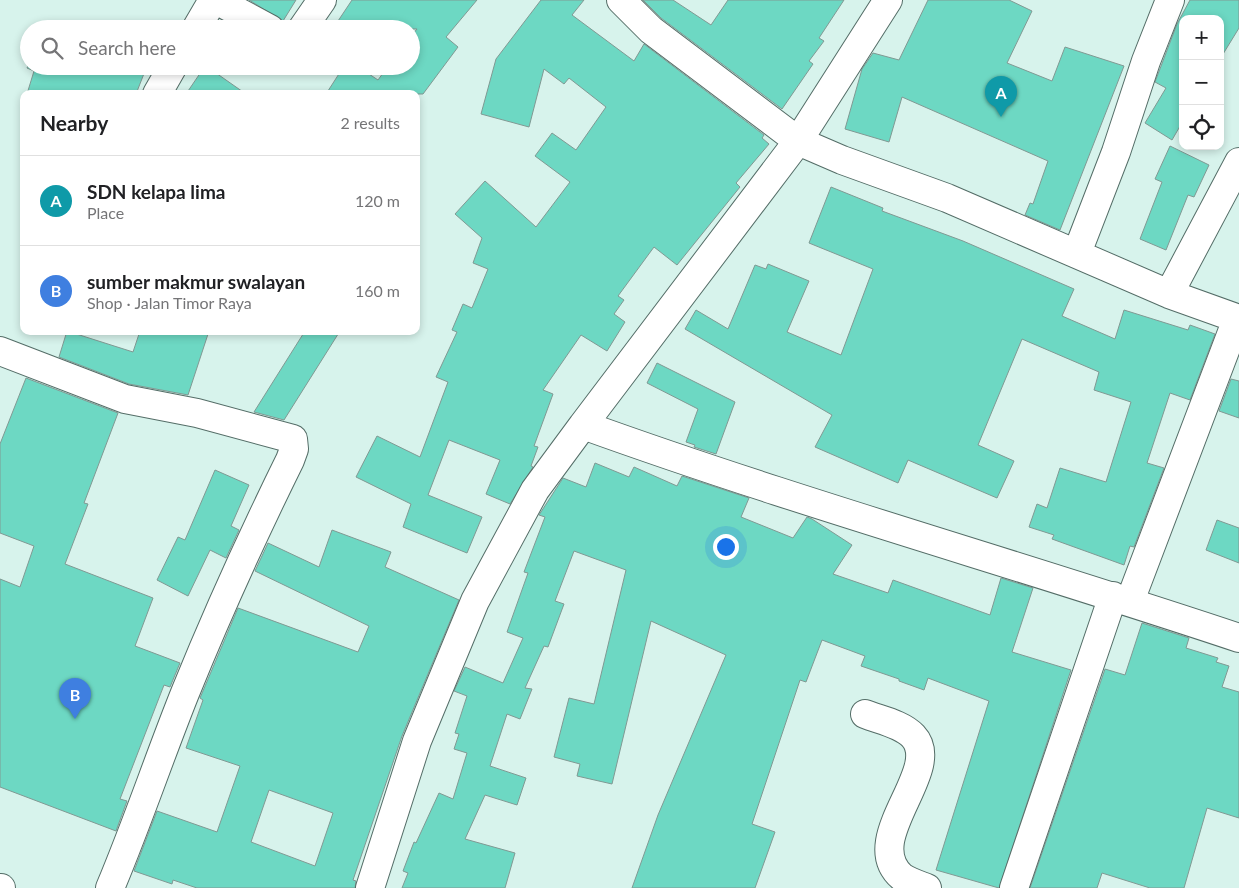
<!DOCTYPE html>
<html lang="en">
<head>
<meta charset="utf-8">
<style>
  body { margin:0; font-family:Lato,sans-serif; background:#f6f6f6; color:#202124 }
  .controls { position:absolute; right:15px; top:15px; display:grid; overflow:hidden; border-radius:10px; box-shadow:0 2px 8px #0003 }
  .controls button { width:45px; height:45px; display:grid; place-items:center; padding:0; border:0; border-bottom:1px solid #e0e0e0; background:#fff; color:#202124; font:25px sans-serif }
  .you { position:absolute; left:725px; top:546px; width:18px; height:18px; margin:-12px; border:4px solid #fff; border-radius:50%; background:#1a73e8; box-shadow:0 0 0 8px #1a73e833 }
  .badge { display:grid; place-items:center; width:32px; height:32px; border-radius:50%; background:#c4355a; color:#fff; font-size:16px; font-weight:700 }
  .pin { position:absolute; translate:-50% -41px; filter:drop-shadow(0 1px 2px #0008) }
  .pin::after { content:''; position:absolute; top:26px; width:18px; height:15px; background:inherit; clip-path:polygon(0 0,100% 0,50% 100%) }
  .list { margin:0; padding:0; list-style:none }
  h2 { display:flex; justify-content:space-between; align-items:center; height:65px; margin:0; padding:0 20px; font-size:21px }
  h2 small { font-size:16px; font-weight:400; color:#757577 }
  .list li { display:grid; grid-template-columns:32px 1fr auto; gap:15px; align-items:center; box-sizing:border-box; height:90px; padding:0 20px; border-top:1px solid #e0e0e0 }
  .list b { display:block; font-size:19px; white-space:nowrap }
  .list p { margin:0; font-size:16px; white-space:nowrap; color:#757577 }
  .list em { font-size:16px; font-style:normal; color:#757577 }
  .icon { flex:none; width:28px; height:28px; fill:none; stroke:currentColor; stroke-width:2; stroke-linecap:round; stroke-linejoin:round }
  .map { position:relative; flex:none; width:1239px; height:888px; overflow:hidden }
  .search { position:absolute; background:#fff; box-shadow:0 2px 8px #0003; left:20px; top:20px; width:400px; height:55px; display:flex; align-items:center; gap:12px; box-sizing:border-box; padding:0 18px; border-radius:28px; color:#757577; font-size:19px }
  .panel { position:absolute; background:#fff; box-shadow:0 2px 8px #0003; left:20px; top:90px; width:400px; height:245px; border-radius:10px }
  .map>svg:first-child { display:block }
  .building { fill:#6dd8c3; stroke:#809993; fill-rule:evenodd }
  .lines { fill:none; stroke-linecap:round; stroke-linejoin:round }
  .street-casing { stroke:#546d67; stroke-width:30 }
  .highway-casing { stroke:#546d67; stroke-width:30 }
  .street { stroke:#fff; stroke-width:28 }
  .highway { stroke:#fff; stroke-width:28 }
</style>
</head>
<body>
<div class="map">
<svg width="1239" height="888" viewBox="0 0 1239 888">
  <rect width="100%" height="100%" fill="#d7f3ec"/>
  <!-- building -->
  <path class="building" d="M249 0H296L283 21Z
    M352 0H477L446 37 458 47 423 94H326L344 66H357L378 80 388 66H411V36L417 29H350L338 21Z
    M541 0H584L572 15 634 61 644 44 764 135 762 138 769 144 736 183 740 187 677 265 654 247 618 296 624 300 614 314 625 322 607 351 581 335 543 390 553 394 534 446 538 447 531 466 533 467 510 504 486 494 500 460 449 440 428 495 482 517 467 553 403 527 411 504 356 477 377 436 420 457 448 382 436 377 457 332 452 330 463 304 472 308 488 269 473 263 482 238 455 214 485 181 536 227 570 182 535 156 552 133 576 150 606 107 569 78 564 84 544 69 529 127 481 114 496 59Z
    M643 0H673L711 25 728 0H844L819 38 824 41 809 61 813 64 782 109 661 18Z
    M928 0H1009L1032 11 1007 63 1052 81 1065 47 1124 66 1060 230 1025 215 1030 203 1033 204 1048 161 902 97 889 142 845 129 862 69 873 53 899 60Z
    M1190 0H1239V28L1220 59V19H1183V121L1172 140 1145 123 1166 88 1155 82 1177 24Z
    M29 63V66H133L145 71 136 94H27L34 71 27 68Z
    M205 66H206L246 94H186Z
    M1170 146 1209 165 1194 197 1188 195 1166 250 1140 239 1162 182 1155 179Z
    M831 187 883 208 882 211 963 241 1074 289 1062 316 1115 339 1124 310 1188 330 1190 325 1215 334 1190 400 1170 393 1147 463 1164 468 1134 547 1130 546 1124 565 1052 539 1054 535 1029 527 1037 504 1047 508 1060 468 1106 482 1131 402 1094 390 1099 372 1022 339 978 445 1014 461 997 498 908 460 898 483 815 447 832 415 685 329 696 310 728 329 755 265 766 269 768 264 809 281 787 332 841 355 873 269 809 243Z
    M67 331 133 352 140 331H209L188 395 129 384 59 357Z
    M305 331H340L284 420 254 412Z
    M657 363 735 402 716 454 694 447 695 445 686 442 698 409 647 383Z
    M26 378 118 413 84 503 88 504 65 564 153 598 135 646 180 663 170 687 164 685 120 799 127 801 116 831 0 787V579L20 587 34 546 0 533V444Z
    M1231 379 1239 381V418L1219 411Z
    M595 463 629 477 634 467 677 486 682 476 749 498 741 517 793 538 807 517 812 519 852 545 833 574 888 593 893 580 990 615 1001 578 1033 588 1012 652 1071 670 999 888 936 870 989 701 928 678 924 690 899 681V679L861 666 865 656 822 640 806 682 800 680 752 824 775 832 755 888H632L658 815 726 655 651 621 612 784 577 776 580 764 554 757 569 698 594 704 626 570 574 551 555 601 564 604 548 647 544 646 525 688 532 689 520 719 507 714 490 766 526 778 517 805 485 795 465 839 515 853 505 888H402L408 873 403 871 414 842 416 843 439 793 453 799 467 753 454 749 459 734 455 733 467 696 454 691 465 667 503 683 523 638 507 632 528 573 524 572 545 517 539 515 563 478 586 487Z
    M215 470 249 485 231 526 239 530 226 558 210 550 188 596 157 580 178 537 185 540Z
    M1217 520 1239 528V563L1206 550Z
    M332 530 391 552 385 567 459 600 402 736 353 880 356 881 355 888H197L173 880 172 884 134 871 157 811 217 832 240 766 186 748 203 700 200 698 238 608 358 652 369 626 255 571 268 543 319 567ZM269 790 333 813 315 866 251 842Z
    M1142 623 1189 638 1186 648 1218 658 1216 662 1229 666 1222 687 1239 692V818L1207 808 1184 888H1150L1102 873 1097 888H1030L1105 669 1125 675Z"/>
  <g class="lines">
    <defs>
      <path id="street" d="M216 0 270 29
        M621 0 651 30 798 141 842 160 947 198 1169 294 1239 319
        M196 29 213 0
        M302 29 322 0
        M157 94 173 66
        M1077 253 1116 152 1146 61 1170 0
        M1169 294 1239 162
        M0 351 125 399 197 413 293 439 294 449 290 460C252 537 217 614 185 693 159 758 137 824 110 888
        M583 425 798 141 888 0
        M1130 601 1237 319
        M865 714C880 720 902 724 913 736 945 770 858 839 902 877 909 882 919 885 927 888
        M370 888 417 741 475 601 535 490 583 425C799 503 1021 565 1239 638
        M1014 888 1113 596"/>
      <path id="highway" d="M0 888H1"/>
    </defs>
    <!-- street casing -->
    <use href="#street" class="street-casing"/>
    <!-- highway casing -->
    <use href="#highway" class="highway-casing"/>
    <!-- street -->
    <use href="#street" class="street"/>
    <!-- highway -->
    <use href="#highway" class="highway"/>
  </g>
</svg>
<div class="controls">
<button>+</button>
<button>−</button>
<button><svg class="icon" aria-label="locate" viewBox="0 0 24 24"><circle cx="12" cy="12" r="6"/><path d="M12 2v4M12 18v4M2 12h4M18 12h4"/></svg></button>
</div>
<div class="you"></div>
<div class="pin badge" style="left:1001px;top:117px;background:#0f9aa8">A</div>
<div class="pin badge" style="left:75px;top:719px;background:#3f7fe0">B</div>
<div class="search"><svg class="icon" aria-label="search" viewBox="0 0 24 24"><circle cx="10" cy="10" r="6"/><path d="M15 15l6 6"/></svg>Search here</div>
<section class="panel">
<h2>Nearby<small>2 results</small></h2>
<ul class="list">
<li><span class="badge" style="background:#0f9aa8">A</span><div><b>SDN kelapa lima</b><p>Place</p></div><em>120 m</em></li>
<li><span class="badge" style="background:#3f7fe0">B</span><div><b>sumber makmur swalayan</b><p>Shop · Jalan Timor Raya</p></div><em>160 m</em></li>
</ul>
</section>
</div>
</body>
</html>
